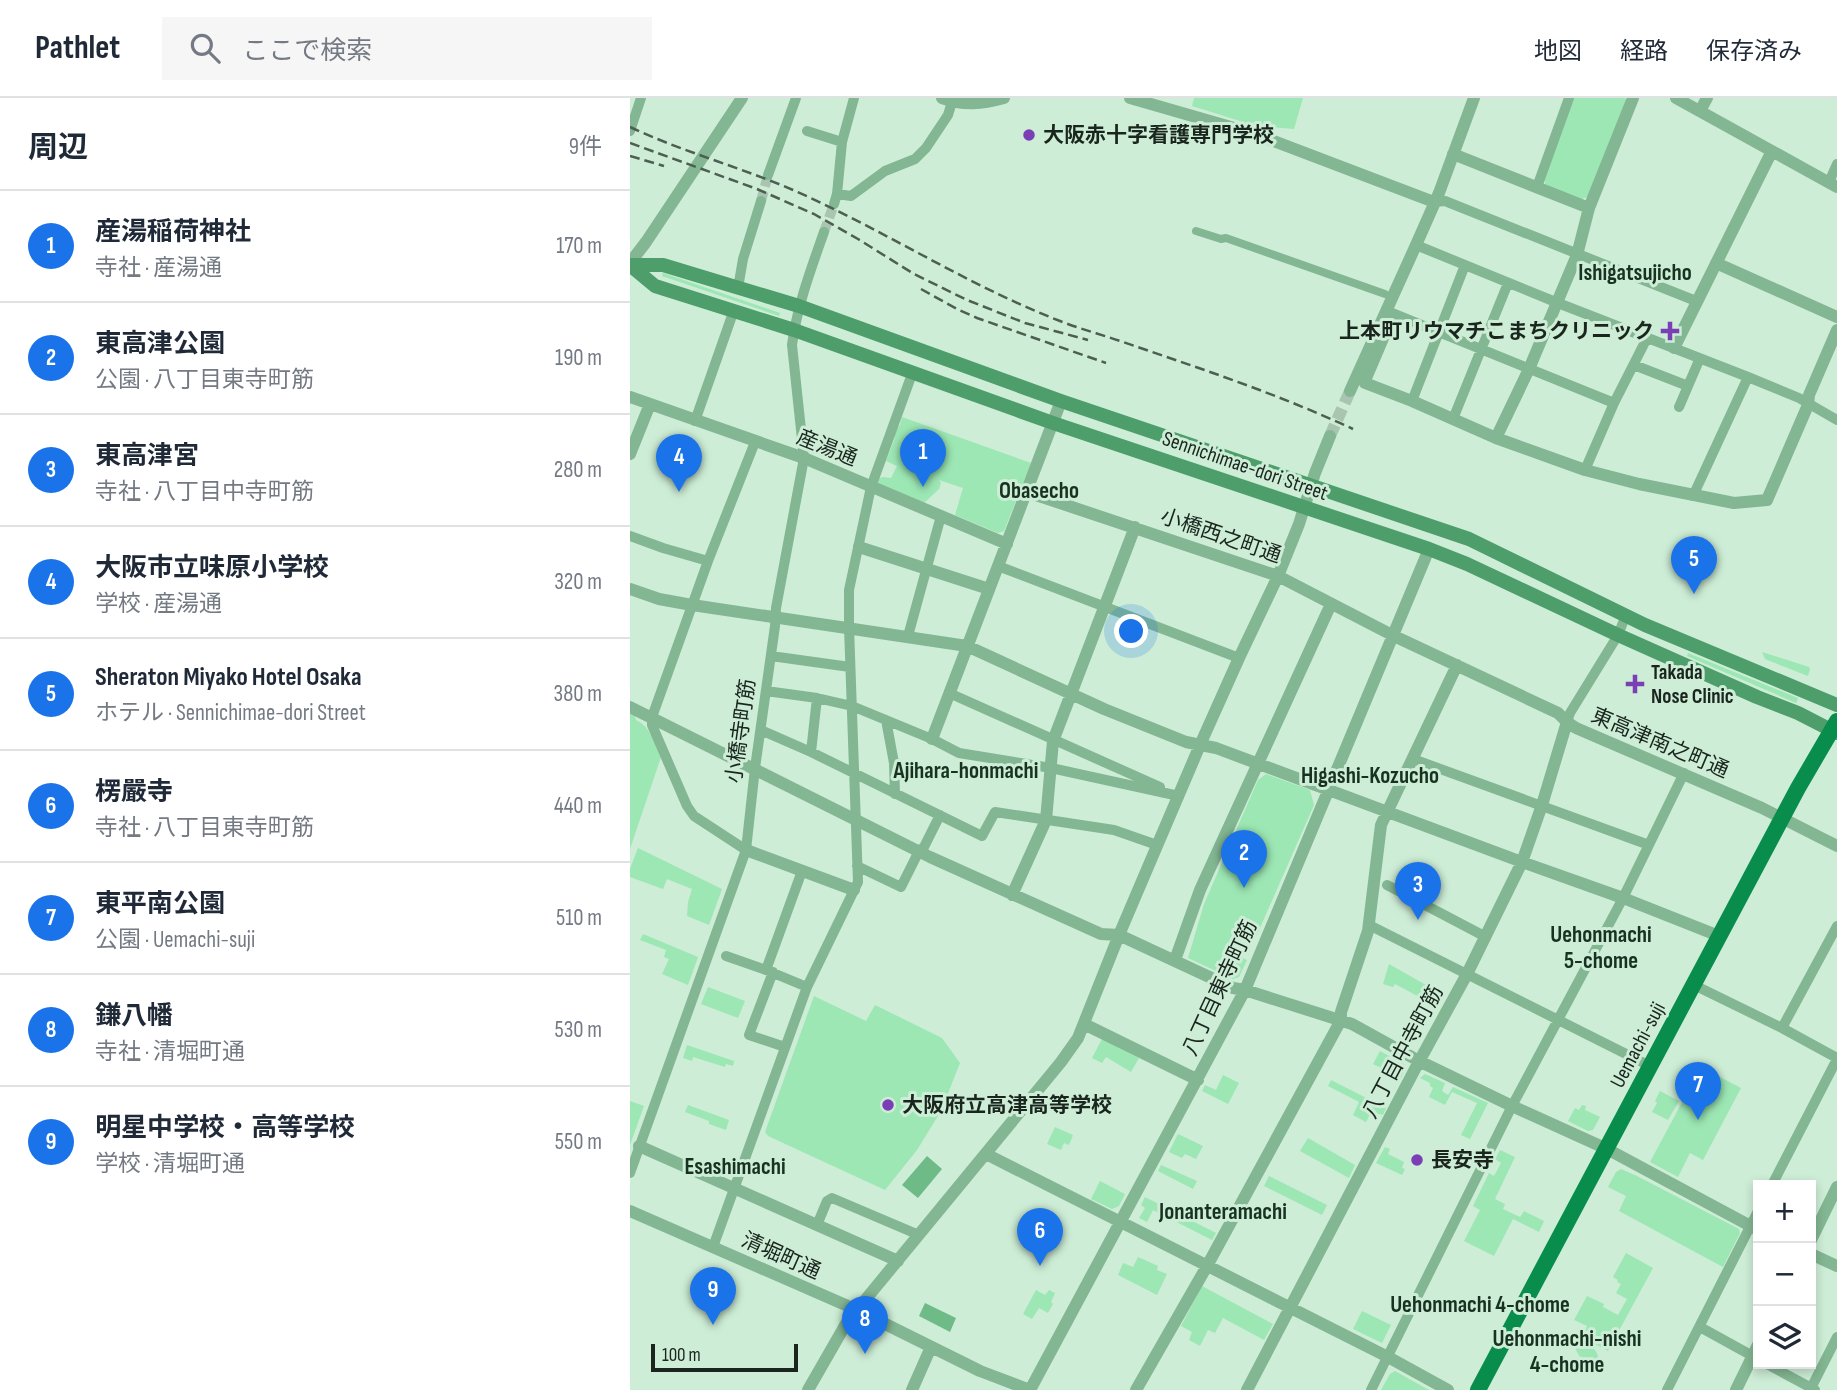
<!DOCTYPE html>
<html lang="ja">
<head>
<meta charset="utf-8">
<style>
  body { margin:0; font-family:"Sofia Sans Condensed","Noto Sans JP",sans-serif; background:#f6f6f7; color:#1f2937 }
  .controls { position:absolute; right:21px; bottom:21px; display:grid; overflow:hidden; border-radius:0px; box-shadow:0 4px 10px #0003 }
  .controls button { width:63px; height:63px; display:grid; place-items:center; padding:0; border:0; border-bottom:2px solid #e0e1e3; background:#fff; color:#1f2937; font:35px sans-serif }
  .scale { position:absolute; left:21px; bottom:18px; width:147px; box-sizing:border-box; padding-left:7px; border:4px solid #19251d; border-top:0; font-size:19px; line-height:24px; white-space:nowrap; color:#19251d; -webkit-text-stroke:5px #cdedd6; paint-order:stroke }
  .you { position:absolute; left:502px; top:534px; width:24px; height:24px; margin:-18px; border:5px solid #fff; border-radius:50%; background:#1a73e8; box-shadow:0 0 0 10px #1a73e833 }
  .badge { display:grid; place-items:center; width:46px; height:46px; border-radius:50%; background:#1a73e8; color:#fff; font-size:23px; font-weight:700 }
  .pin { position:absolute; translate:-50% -58px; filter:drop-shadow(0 2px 4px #0008) }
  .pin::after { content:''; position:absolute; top:37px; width:24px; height:21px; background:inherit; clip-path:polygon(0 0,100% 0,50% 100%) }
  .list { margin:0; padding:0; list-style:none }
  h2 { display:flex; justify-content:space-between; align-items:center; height:91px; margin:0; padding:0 28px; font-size:30px }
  h2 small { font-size:23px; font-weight:400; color:#747a83 }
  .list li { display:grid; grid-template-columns:46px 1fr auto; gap:21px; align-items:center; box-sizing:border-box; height:112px; padding:0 28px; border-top:2px solid #e0e1e3 }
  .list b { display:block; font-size:26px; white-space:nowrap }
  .list p { margin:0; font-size:23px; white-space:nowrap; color:#747a83 }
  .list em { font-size:23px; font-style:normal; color:#747a83 }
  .icon { flex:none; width:38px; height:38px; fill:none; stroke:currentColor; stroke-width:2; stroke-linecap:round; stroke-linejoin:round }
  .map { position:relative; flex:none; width:1207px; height:1292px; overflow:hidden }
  header { display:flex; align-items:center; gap:42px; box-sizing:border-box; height:98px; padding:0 35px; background:#fff; border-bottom:2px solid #e0e1e3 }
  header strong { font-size:33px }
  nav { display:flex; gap:38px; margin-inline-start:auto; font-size:24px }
  .search { width:490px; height:63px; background:#f6f6f7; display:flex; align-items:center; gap:18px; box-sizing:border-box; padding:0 24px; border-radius:0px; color:#747a83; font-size:26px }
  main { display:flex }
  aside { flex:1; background:#fff }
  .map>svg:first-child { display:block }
  .green { fill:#9ce7b4 }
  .water { fill:#6fbb88 }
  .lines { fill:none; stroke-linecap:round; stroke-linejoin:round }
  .minor-tunnel { stroke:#a9c5b1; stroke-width:10; stroke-dasharray:10 5; stroke-linecap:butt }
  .tertiary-tunnel { stroke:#a9c5b1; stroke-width:12; stroke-dasharray:12 6; stroke-linecap:butt }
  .pedestrian { stroke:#83b692; stroke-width:8 }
  .minor { stroke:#83b692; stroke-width:10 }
  .tertiary { stroke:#83b692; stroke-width:12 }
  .secondary { stroke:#4d9e6b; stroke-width:14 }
  .primary { stroke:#098d4d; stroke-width:16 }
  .rail { stroke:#4d5f52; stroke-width:2.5; stroke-dasharray:10 5; stroke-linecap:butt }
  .poi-dot { fill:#7a3fb4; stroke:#cdedd6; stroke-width:2.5 }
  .labels { text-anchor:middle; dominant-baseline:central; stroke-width:6; stroke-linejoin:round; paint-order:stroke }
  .poi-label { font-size:21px; font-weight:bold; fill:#19251d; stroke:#cdedd6; text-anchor:start }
  .street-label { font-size:21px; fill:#19251d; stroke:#cdedd6 }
  .neighbourhood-label { font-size:23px; font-weight:bold; fill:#173221; stroke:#cdedd6 }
</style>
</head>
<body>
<header>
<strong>Pathlet</strong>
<div class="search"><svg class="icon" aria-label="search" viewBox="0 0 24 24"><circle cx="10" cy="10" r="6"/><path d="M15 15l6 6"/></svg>ここで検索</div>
<nav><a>地図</a><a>経路</a><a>保存済み</a></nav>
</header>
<main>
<aside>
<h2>周辺<small>9件</small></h2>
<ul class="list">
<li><span class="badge">1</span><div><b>産湯稲荷神社</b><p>寺社 · 産湯通</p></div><em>170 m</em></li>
<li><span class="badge">2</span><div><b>東高津公園</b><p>公園 · 八丁目東寺町筋</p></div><em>190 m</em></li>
<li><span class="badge">3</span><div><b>東高津宮</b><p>寺社 · 八丁目中寺町筋</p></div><em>280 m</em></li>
<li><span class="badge">4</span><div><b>大阪市立味原小学校</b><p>学校 · 産湯通</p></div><em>320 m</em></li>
<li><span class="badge">5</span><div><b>Sheraton Miyako Hotel Osaka</b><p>ホテル · Sennichimae-dori Street</p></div><em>380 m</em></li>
<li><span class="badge">6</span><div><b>楞嚴寺</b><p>寺社 · 八丁目東寺町筋</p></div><em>440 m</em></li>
<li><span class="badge">7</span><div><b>東平南公園</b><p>公園 · Uemachi-suji</p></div><em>510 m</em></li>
<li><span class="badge">8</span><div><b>鎌八幡</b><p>寺社 · 清堀町通</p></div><em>530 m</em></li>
<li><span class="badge">9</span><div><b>明星中学校・高等学校</b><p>学校 · 清堀町通</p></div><em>550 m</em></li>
</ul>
</aside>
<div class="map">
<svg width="1207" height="1292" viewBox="0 0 1207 1292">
  <rect width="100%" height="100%" fill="#cdedd6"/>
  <!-- green -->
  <path class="green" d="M564 0H673L664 31 626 28 562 8Z
    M944 0H995L996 2 959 98 950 102 916 88 914 81Z
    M33 175 150 215 149 218 32 178Z
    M272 319 401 365 374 433 368 435 325 417 333 390 309 382 311 385 309 391 292 407 250 389 247 381 253 379 261 380 267 368 256 363 265 340 263 334 270 327Z
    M1132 554 1179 569 1180 571 1178 578 1135 561Z
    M1058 555 1168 600 1166 605 1057 558Z
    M0 614 4 615 6 622C21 629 24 645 31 659L0 751Z
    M636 676 680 692 684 707 626 839 615 835 607 857 617 862 609 879 603 881 558 860 574 806 628 682Z
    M8 750 92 791 79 827 57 818 58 804 62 791 37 781 33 791 0 779V771Z
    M13 836 68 859 58 887 32 876 39 861 34 859 36 852 10 842Z
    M759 866 803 891 797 903 765 886 763 889 753 886Z
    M78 889 115 903 108 920 71 906Z
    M184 898 236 923 245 907 312 940 330 965 311 1013 287 1052 255 1092 138 1038 135 1034Z
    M472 941 509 960 501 974 476 959 472 965 462 960Z
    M57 947 104 963 103 968 96 966 95 969 63 959 62 963 53 960Z
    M750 953 774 966 776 969 771 980 743 966Z
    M1071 969 1111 990 1073 1062 1060 1055 1048 1079 1020 1064Z
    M795 976 815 985 812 993 818 997 823 989 858 1005 840 1041 831 1037 847 1005 822 994 815 1007 799 999 803 990 800 988V985L790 980Z
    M593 977 609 985 598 1006 572 993 575 987 586 992Z
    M701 982 756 1010 753 1017 741 1014 736 1024 723 1017 729 1004 698 988Z
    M1030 993 1049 1003 1038 1022 1022 1014 1027 1005 1025 1003Z
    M0 1003 14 1008 0 1047Z
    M58 1007 99 1022 96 1032 79 1026V1023L55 1014Z
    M952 1007 956 1008 955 1012 970 1019 963 1032 958 1033 938 1023 945 1010 949 1012Z
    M425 1029 443 1037 439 1047 434 1045 431 1052 417 1046Z
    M548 1036 573 1048 566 1061 555 1056 552 1060 539 1054Z
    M678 1040 725 1067 719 1080 670 1053Z
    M755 1049 760 1051 758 1056 774 1064 772 1070 775 1071 772 1077 746 1065Z
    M870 1052 885 1059 865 1101 875 1106 873 1111 890 1119 894 1113 914 1123 909 1134 883 1121 864 1158 834 1143 850 1112 843 1108 859 1075 864 1078 871 1065 865 1061Z
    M531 1067 567 1083 563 1091 528 1073Z
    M991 1071 1007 1078 1109 1131 1110 1135 1093 1169 989 1113 996 1098 978 1089 986 1074Z
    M639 1078 697 1107 692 1117 634 1088Z
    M470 1083 495 1096 489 1108 482 1111 461 1101Z
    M515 1099 586 1135 582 1142 523 1112 517 1124 509 1120 515 1110 511 1107Z
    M996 1155 1023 1170 978 1253 952 1239 957 1228 944 1222 957 1198 974 1206 973 1209 988 1217 997 1201 986 1195 991 1186 987 1184 988 1182 983 1179Z
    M508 1159 528 1168 527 1172 537 1176 527 1197 488 1177 493 1165 503 1169Z
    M572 1188 643 1226 634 1242 593 1220 585 1235 578 1232 570 1248 559 1242 562 1234 551 1228Z
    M406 1192 415 1197 419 1192 425 1195 421 1204 423 1206 418 1215 409 1210 402 1221 393 1216Z
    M732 1213 761 1227 752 1245 723 1231Z
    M948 1243C960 1247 970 1251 968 1265L962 1271C954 1266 946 1255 944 1246Z
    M765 1273 799 1292H751L760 1276Z"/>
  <!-- water -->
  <path class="water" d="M297 1058 312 1071 288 1100 272 1087Z
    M295 1205 326 1220 320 1234 289 1218Z"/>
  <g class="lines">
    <!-- minor-tunnel -->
    <path class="minor-tunnel" d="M131 103 138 77
      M194 134 204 106"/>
    <!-- tertiary-tunnel -->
    <path class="tertiary-tunnel" d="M700 338 720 293"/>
    <!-- pedestrian -->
    <path class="pedestrian" d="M566 133 591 141 596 140 755 196"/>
    <!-- minor -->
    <path class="minor" d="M0 33 11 0
      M177 33 212 44
      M138 77 166 0
      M1199 84 1207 66
      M907 89 939 0
      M207 96 221 98 255 73 285 61 296 50 318 17 322 4
      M804 104 815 103 1066 203
      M204 106 207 96 212 44 224 0
      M786 147 928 205 1118 279 1169 300 1207 322
      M108 190 113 161 131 103
      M757 213 984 305
      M1004 267 1058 288
      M735 285 764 217
      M782 303 835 167
      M1049 309 1070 260
      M823 321 878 185
      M65 323 104 212
      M955 372 984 305 1017 240
      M1063 398 1118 279
      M0 438 33 450 78 463
      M368 468 609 560
      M278 538 311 418
      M141 558 220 569
      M136 593 187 600 222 608 302 641 329 655 421 670 549 698
      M319 595 530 689
      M256 622 264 665 265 696
      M937 624 940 615 988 537 996 517
      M131 632 181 654 352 738 365 714 484 732 527 747
      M181 654 187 600
      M783 661 1019 747
      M116 752 64 718 57 708 22 627V619L78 463 125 344
      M227 768 271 789 289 753 294 749 310 717
      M757 787 856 839
      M739 827 1020 968
      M96 858 136 872 177 889
      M136 872 172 773
      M143 874 119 937 155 949
      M1064 887 1152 930 1207 960
      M1152 930 1207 828
      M0 1075 116 752 125 670 145 528 146 510 174 360 162 247C167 208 181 171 194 134
      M1142 1087 1207 961
      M187 1127 197 1103 202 1100 289 1137
      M83 1149 177 889 228 784 219 529V492L241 389 282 276
      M1070 1229 1128 1261
      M1137 1266 1185 1292
      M741 1292 882 1008 993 800 1054 675
      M1037 1292 1128 1113
      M1180 1292 1207 1239"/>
    <!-- tertiary -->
    <path class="tertiary" d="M312 0C334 8 352 6 374 0
      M500 0 625 36 804 104
      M1046 0 1207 89
      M1070 13 1077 0
      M823 56 959 110
      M0 165 16 144 112 0
      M1086 165 1207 219
      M1044 250 1142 53
      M735 285 782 303 866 340 955 372 1009 386 1104 405 1137 402 1178 307 1179 297 1207 232
      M720 293 786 147 809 95 844 0
      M0 299 174 360 377 446
      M866 340 899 271 947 157 959 110 1003 0
      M0 356 20 306
      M397 394 648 478 764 538 928 615 937 624 946 630 1132 710 1207 748
      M229 449 359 491
      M0 491 29 501 62 507 337 548 474 611 556 644 586 650 892 764 993 800 1089 838
      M0 609 300 759 471 836 489 837 603 890 615 892 722 926 789 963 882 1008 977 1051 1128 1132
      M302 641 431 303
      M116 752 224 792
      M382 797 416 722 423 643 505 429
      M545 862 570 792 701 506
      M454 926 568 982
      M9 1048 268 1163
      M356 1056 758 1259 818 1292
      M0 1113 227 1212 350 1273 400 1292
      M1181 1142 1207 1089
      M1181 1156 1207 1168
      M178 1292 217 1224 431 964 448 940 489 837 570 647 609 560 648 478 669 426 685 375 700 338
      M282 1292 301 1249
      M400 1292 615 892 799 451
      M506 1292 577 1168 711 922V914L738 833 751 727 827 567
      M617 1292 785 971 837 876 892 764 912 707 937 624
      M1106 1292 1128 1247"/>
    <!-- secondary -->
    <path class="secondary" d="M0 167 25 188 164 232 423 325 799 451 837 466 988 537 1127 599 1168 615 1207 635
      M0 167H33L169 208 431 303 839 441 1015 527 1207 607"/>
    <!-- primary -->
    <path class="primary" d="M848 1292 1168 690 1207 623"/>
    <!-- rail -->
    <path class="rail" d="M0 29C53 54 110 69 163 92 254 132 337 187 430 223 450 231 470 236 490 243 569 270 648 296 723 331
      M0 45 127 91 184 116 228 141 284 176 337 202 395 225 458 242
      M0 58 34 68
      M291 191 327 211 347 220 476 265"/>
  </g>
  <!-- markers -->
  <g class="poi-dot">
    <circle cx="399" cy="37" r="7"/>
    <path d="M1036.5 222.5h7v7h7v7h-7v7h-7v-7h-7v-7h7z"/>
    <path d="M1001.5 575.5h7v7h7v7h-7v7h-7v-7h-7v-7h7z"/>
    <circle cx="258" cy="1007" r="7"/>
    <circle cx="787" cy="1062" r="7"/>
  </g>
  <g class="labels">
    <!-- poi labels -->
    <g class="poi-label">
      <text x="413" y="37">大阪赤十字看護専門学校</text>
      <text x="1024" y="233" text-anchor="end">上本町リウマチこまちクリニック</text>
      <text x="1021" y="574">Takada<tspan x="1021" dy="24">Nose Clinic</tspan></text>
      <text x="272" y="1007">大阪府立高津高等学校</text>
      <text x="801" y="1062">長安寺</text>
    </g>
    <!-- street labels -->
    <g class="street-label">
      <text transform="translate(197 350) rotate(22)">産湯通</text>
      <text transform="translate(615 368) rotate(19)">Sennichimae-dori Street</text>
      <text transform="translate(591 438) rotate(19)">小橋西之町通</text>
      <text transform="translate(111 633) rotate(-82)">小橋寺町筋</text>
      <text transform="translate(1030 645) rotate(23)">東高津南之町通</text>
      <text transform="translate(590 890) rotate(-65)">八丁目東寺町筋</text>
      <text transform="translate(1008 947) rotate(-62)">Uemachi-suji</text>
      <text transform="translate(773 954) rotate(-62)">八丁目中寺町筋</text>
      <text transform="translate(151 1158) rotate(24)">清堀町通</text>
    </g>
    <!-- neighbourhood labels -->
    <g class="neighbourhood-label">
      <text x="1005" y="175">Ishigatsujicho</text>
      <text x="409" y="393">Obasecho</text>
      <text x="336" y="673">Ajihara-honmachi</text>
      <text x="740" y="678">Higashi-Kozucho</text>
      <text x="971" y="837">Uehonmachi<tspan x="971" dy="26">5-chome</tspan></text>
      <text x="105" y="1069">Esashimachi</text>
      <text x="593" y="1114">Jonanteramachi</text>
      <text x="850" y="1207">Uehonmachi 4-chome</text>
      <text x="937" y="1241">Uehonmachi-nishi<tspan x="937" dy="26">4-chome</tspan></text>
    </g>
  </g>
</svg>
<div class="controls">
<button>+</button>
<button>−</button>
<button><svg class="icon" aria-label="layers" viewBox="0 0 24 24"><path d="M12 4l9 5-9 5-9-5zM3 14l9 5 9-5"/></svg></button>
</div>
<div class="scale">100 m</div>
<div class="you"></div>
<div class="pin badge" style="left:293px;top:389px">1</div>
<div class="pin badge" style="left:614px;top:790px">2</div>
<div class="pin badge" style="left:788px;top:822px">3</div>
<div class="pin badge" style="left:49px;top:394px">4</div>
<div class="pin badge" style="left:1064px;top:496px">5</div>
<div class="pin badge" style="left:410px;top:1168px">6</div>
<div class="pin badge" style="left:1068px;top:1022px">7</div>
<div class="pin badge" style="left:235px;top:1256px">8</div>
<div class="pin badge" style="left:83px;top:1227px">9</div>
</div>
</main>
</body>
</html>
